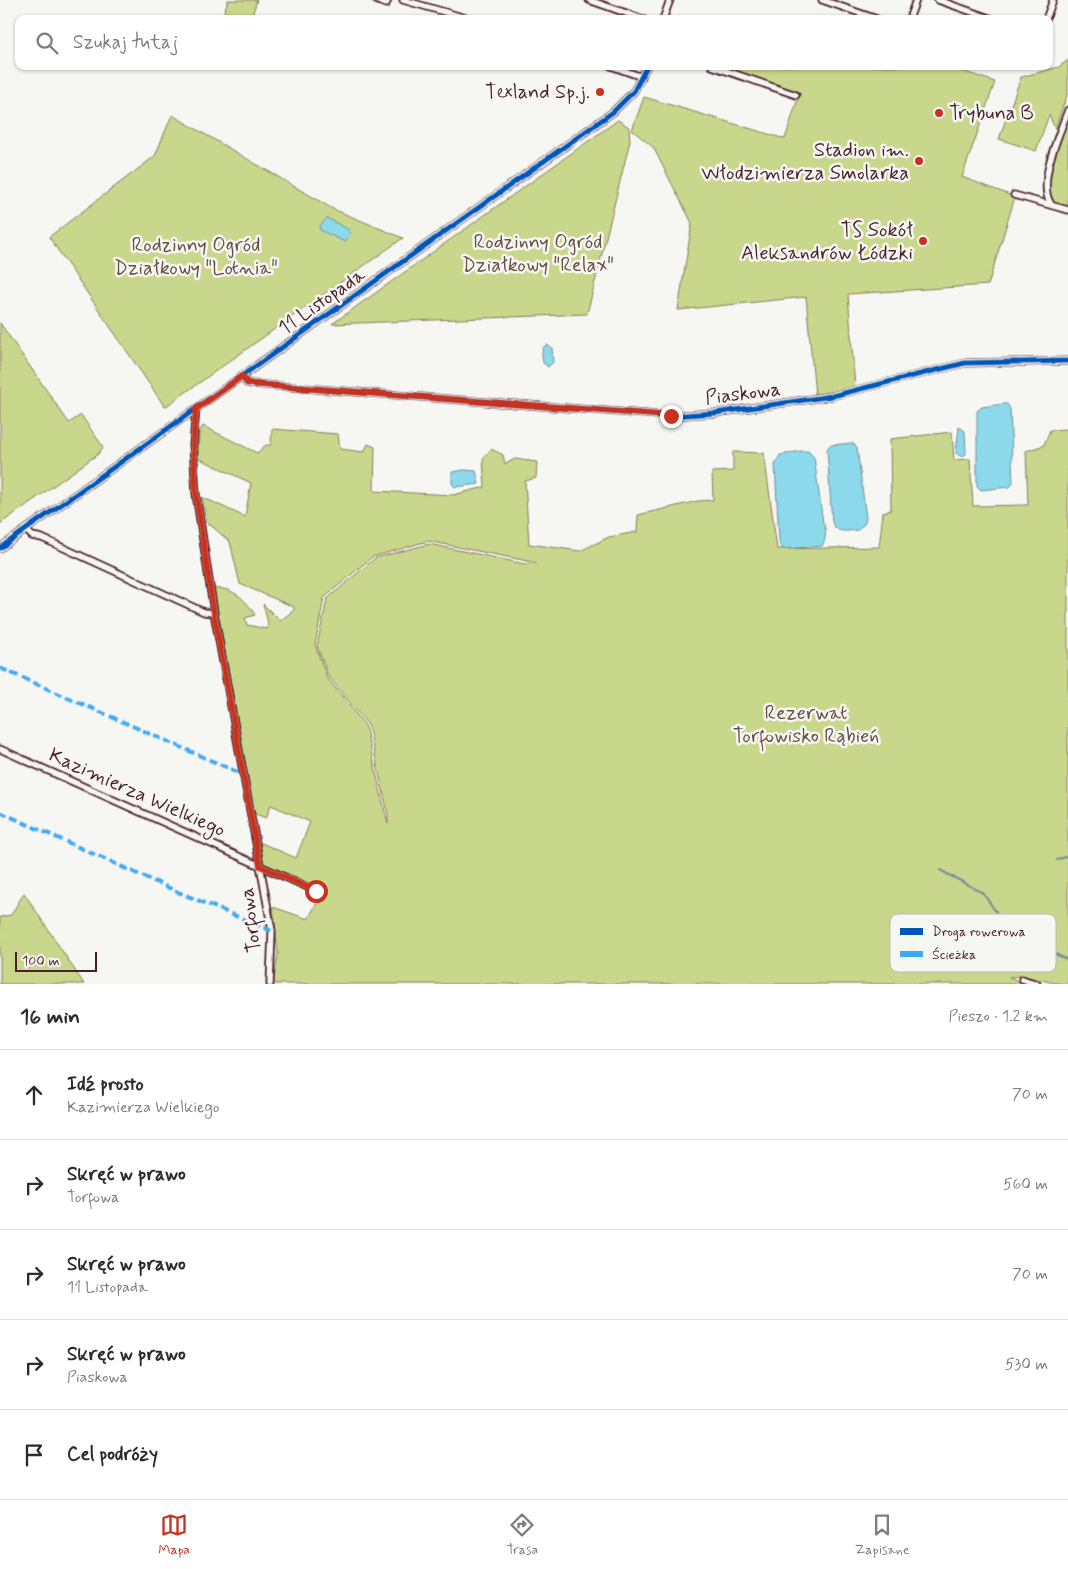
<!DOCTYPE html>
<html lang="pl">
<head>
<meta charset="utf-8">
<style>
  body { margin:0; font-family:Mynerve,sans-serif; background:#f7f7f7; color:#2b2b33 }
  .scale { position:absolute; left:15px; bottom:12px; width:82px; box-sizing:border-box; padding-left:5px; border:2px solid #4a1f2b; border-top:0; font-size:14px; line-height:18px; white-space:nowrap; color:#4a1f2b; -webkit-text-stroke:4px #f6f6f2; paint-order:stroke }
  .stop { position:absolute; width:15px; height:15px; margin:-11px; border:4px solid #c8321e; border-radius:50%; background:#fff }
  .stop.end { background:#c8321e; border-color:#fff; box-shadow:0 1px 5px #0008 }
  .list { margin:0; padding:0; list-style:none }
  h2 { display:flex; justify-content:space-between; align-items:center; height:65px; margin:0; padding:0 20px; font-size:21px }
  h2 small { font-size:16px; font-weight:400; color:#7c7c81 }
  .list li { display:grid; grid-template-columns:32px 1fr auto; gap:15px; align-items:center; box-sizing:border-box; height:90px; padding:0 20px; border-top:1px solid #e1e1e2 }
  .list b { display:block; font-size:19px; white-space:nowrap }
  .list p { margin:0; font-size:16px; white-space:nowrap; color:#7c7c81 }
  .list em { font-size:16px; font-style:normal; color:#7c7c81 }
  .icon { flex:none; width:28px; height:28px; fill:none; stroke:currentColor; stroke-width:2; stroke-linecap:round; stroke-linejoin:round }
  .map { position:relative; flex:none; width:1068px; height:984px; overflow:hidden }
  .search { position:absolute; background:#fff; box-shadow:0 1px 4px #0004; left:15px; right:15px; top:15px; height:55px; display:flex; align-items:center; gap:12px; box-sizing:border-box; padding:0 18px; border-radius:10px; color:#7c7c81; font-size:19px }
  .sheet { height:515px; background:#fff }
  nav { display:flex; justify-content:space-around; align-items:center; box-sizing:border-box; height:70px; border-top:1px solid #e1e1e2; background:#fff; font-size:14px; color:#7c7c81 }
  nav a { display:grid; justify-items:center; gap:2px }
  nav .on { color:#c8321e }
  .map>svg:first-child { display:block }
  .green { fill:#c8d78b; stroke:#897b5b; fill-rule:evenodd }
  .water { fill:#8cd9eb; stroke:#728f9e }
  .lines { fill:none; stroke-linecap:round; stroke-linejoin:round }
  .stream { stroke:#728f9e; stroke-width:2 }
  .minor-casing { stroke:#4a1f2b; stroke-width:9 }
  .minor { stroke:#f6f6f2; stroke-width:5.5 }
  .quiet { stroke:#3fa9f5; stroke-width:4; stroke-dasharray:8 4; stroke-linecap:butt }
  .cycleway-casing { stroke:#f6f6f2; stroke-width:8 }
  .cycleway { stroke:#0057b8; stroke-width:5 }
  .route { stroke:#c8321e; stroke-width:6 }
  .poi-dot { fill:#c8321e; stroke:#f6f6f2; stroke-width:2 }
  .labels { text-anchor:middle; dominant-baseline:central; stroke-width:5; stroke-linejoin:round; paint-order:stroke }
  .poi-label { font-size:20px; fill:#4a1f2b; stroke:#f6f6f2; text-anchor:end }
  .park-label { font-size:20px; fill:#6a4d43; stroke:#f6f6f2 }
  .street-label { font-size:20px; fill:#4a1f2b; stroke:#f6f6f2 }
  .key { fill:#f6f6f2; stroke:#c2b6b6; stroke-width:1 }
  .key-label { font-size:14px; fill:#4a1f2b }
</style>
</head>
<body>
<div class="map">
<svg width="1068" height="984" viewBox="0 0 1068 984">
  <rect width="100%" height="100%" fill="#f6f6f2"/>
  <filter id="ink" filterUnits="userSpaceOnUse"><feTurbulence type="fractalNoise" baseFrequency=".02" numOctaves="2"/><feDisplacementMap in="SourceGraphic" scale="10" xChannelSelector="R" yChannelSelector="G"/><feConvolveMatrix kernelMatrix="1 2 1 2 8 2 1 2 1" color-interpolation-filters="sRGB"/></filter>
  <g filter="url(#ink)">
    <!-- green -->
    <path class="green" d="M228 0H257L251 19 222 18Z
      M1068 60V92L1055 129 1049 115 1036 151 999 139 1021 77 1059 67Z
      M721 66H947L995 82 962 177 1015 197 988 285 848 294 855 388 815 395 806 297 678 310 692 223 653 147 632 130 644 97 785 139 800 92Z
      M172 115 333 209 403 238 165 407 49 237 155 156Z
      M618 120 629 127 630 141 587 314 332 324Z
      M1064 124H1068V207L1051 204 1045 182Z
      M0 323 69 423 81 415 103 447 98 454 0 524Z
      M203 426 257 453 266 445H271L272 429 338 434 340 449 364 452 368 444 375 447 374 491 453 495 485 487 483 459 491 449 503 455 505 464 515 459 537 462 536 478 525 481 529 544 580 551 609 537 637 532 638 515 698 501 713 500 712 472 733 471V452L764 453 777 549 879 547 883 512 891 510 890 439 952 432 954 460 970 459 973 506 1028 505 1026 451 1044 445 1050 430 1068 429V984C1047 984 1029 974 1009 977L1019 981 1016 984H273L278 954 273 907 308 919 323 892 264 865 259 842 296 858 310 822 271 805 266 818 253 813 214 589C231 586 247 600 255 615L245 618 247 625 267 629 268 623 263 604 280 621 294 610V607L240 584 230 542 206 521 202 497 245 517 251 483 198 458 199 432ZM428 541 537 563 525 564 429 544 375 558 327 599 317 646 328 676 368 725 388 814V824L365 725 327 678 315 645 324 598 372 557Z
      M24 893 84 984H0V917L11 915Z"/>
    <!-- water -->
    <path class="water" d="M327 218 349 230 350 234 345 242 320 230 319 227Z
      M547 345 552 348 553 362 548 367 543 363C542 357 540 347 547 345Z
      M1003 404H1007L1010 409 1013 483 1010 487 981 490 977 486V411L982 407Z
      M959 427 965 431 966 454 962 457 956 453Z
      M853 443 857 448 866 518 865 523 858 530C847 531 836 534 832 522L827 449 830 445Z
      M801 451H808L814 457 823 523C827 529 826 541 822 546L784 549 780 546 779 540 775 465 780 455Z
      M464 470 476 471 479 484 455 487 452 484V472Z"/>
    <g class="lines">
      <!-- stream -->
      <path class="stream" d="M414 0 421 2
        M1057 860 1068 856
        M940 870 983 893 1005 925 1017 936 1068 960
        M1040 930 1042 948"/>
      <defs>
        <path id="minor" d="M376 0 386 4 388 0
          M403 0 469 19
          M589 0 643 19
          M822 0 877 19
          M938 0 992 19
          M663 19 670 0
          M909 19 916 0
          M1046 19 1053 0
          M611 66 642 77
          M712 66 796 95
          M1014 195 1068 210
          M1051 204C1036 183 1060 133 1068 110
          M242 377 247 383 252 384 671 416 715 413 832 396 965 363 1068 361
          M196 409 193 445 196 494 214 613 272 931 270 984
          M26 530 32 536 42 538 204 612 214 613
          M0 548 613 112 634 91 647 66
          M0 749 316 891
          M1022 979 1037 984"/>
      </defs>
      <!-- minor casing -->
      <use href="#minor" class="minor-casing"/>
      <!-- minor -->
      <use href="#minor" class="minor"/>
      <!-- quiet -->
      <path class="quiet" d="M0 668 242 774
        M0 812 178 892 272 931"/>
      <defs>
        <path id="cycleway" d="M242 377 247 383 252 384 671 416 715 413 832 396 965 363 1068 361
          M0 548 613 112 634 91 647 66"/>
      </defs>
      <!-- cycleway casing -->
      <use href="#cycleway" class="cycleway-casing"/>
      <!-- cycleway -->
      <use href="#cycleway" class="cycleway"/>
    </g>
  </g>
  <g class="lines" filter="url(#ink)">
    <!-- route -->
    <path class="route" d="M316 891 260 866 214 614 196 494 193 445 196 409 242 376 247 383 252 384 671 416"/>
  </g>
  <!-- markers -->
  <g class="poi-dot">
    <circle cx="600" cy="92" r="5"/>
    <circle cx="939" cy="113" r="5"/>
    <circle cx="919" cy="161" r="5"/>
    <circle cx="923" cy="241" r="5"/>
  </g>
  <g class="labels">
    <!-- poi labels -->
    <g class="poi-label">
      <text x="590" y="92">Texland Sp.j.</text>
      <text x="949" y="113" text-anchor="start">Trybuna B</text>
      <text x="909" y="150">Stadion im.<tspan x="909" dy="23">Włodzimierza Smolarka</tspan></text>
      <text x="913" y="230">TS Sokół<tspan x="913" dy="23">Aleksandrów Łódzki</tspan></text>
    </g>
    <!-- park labels -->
    <g class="park-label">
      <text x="538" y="242">Rodzinny Ogród<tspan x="538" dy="23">Działkowy "Relax"</tspan></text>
      <text x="196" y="245">Rodzinny Ogród<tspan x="196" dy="23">Działkowy "Lotnia"</tspan></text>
      <text x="806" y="713">Rezerwat<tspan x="806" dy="23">Torfowisko Rąbień</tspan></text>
    </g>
    <!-- street labels -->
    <g class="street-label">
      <text transform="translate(322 302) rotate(-35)">11 Listopada</text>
      <text transform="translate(743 394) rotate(-7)">Piaskowa</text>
      <text transform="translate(137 793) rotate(24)">Kazimierza Wielkiego</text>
      <text transform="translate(251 920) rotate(-97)">Torfowa</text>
    </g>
  </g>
  <!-- legend -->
  <rect x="890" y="914" width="166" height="58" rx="8" class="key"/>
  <rect x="900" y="928" width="23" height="7" fill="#0057b8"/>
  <rect x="900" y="951" width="23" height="6" fill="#3fa9f5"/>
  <g class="key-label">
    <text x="932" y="936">Droga rowerowa</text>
    <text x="932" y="959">Ścieżka</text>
  </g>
</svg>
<div class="scale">100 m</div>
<div class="stop" style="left:316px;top:891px"></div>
<div class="stop end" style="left:671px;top:416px"></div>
<div class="search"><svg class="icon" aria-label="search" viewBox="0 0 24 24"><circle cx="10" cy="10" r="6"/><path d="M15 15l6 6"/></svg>Szukaj tutaj</div>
</div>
<section class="sheet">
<h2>16 min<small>Pieszo · 1.2 km</small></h2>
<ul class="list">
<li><svg class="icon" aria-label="ahead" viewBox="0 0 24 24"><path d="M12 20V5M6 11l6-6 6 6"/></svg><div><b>Idź prosto</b><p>Kazimierza Wielkiego</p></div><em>70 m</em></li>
<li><svg class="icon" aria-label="right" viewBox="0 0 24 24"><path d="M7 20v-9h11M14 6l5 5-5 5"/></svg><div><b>Skręć w prawo</b><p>Torfowa</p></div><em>560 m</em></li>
<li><svg class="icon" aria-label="right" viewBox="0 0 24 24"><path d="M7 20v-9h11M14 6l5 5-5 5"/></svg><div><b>Skręć w prawo</b><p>11 Listopada</p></div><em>70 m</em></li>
<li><svg class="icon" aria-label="right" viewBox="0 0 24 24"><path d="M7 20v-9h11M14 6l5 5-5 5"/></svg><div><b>Skręć w prawo</b><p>Piaskowa</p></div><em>530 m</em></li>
<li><svg class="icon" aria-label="arrive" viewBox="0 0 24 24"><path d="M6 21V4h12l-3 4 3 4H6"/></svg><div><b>Cel podróży</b></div></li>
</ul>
</section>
<nav>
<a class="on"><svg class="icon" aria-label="map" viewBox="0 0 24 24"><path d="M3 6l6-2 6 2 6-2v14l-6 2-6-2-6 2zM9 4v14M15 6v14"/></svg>Mapa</a>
<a><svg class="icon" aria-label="directions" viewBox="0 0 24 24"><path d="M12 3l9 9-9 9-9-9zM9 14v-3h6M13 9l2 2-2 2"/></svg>Trasa</a>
<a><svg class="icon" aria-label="saved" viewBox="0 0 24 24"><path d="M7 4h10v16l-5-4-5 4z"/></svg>Zapisane</a>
</nav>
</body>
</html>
